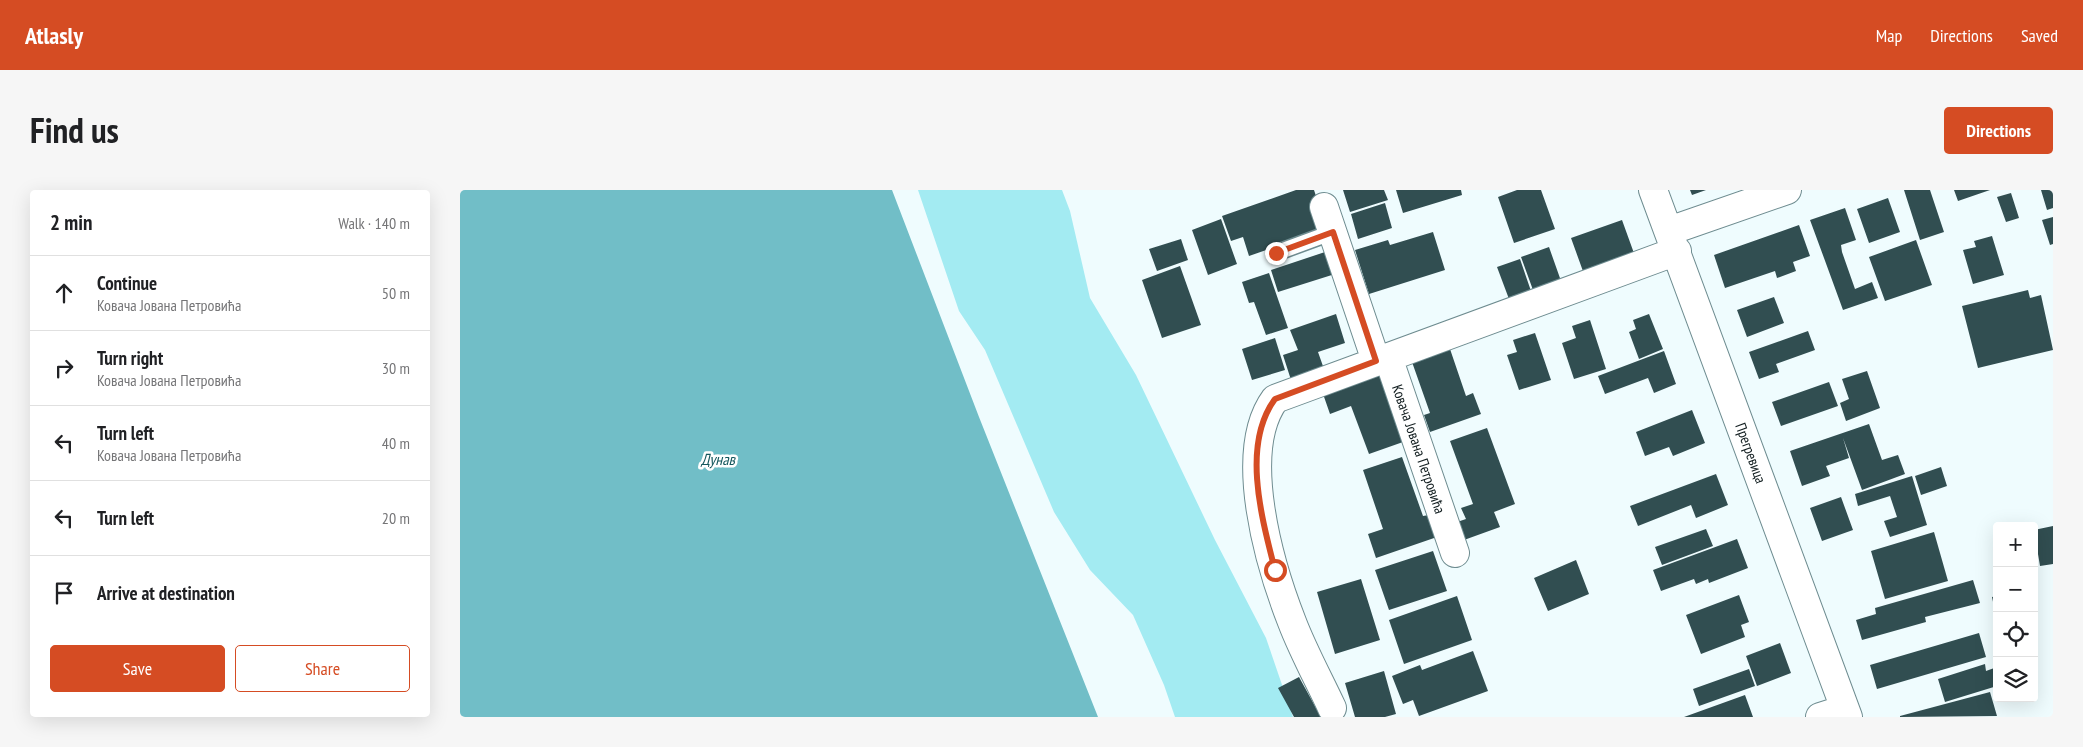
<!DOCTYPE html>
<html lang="en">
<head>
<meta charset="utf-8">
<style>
  body { margin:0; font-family:"PT Sans Narrow",sans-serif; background:#f6f6f6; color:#202124 }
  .controls { position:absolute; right:15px; bottom:15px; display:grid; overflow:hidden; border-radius:5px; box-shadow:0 5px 20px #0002 }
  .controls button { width:45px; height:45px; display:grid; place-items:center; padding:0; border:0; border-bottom:1px solid #e0e0e0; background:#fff; color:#202124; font:25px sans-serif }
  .stop { position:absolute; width:15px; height:15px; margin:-11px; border:4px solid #d54c23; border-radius:50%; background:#fff }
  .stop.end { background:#d54c23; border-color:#fff; box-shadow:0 1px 5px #0008 }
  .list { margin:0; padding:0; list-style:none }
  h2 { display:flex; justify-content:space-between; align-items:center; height:65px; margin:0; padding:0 20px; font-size:21px }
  h2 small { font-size:16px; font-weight:400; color:#757577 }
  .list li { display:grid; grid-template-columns:32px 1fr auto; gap:15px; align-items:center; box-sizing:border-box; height:75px; padding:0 20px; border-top:1px solid #e0e0e0 }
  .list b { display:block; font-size:19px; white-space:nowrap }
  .list p { margin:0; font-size:16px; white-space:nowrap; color:#757577 }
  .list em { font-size:16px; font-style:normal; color:#757577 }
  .actions { display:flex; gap:10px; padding:15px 20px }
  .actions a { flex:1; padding:11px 0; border:1px solid #d54c23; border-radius:5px; text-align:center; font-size:18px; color:#d54c23 }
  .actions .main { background:#d54c23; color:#fff }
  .icon { flex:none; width:28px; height:28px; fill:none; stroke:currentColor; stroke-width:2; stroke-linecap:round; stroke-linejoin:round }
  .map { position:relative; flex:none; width:1593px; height:527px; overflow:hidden; border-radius:5px }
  header { display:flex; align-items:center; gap:30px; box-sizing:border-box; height:70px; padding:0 25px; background:#d54c23; color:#fff }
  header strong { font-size:24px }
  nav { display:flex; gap:28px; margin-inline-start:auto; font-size:18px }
  .intro { display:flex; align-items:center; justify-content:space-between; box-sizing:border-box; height:120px; padding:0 30px }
  h1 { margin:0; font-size:35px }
  .button { padding:12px 22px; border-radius:5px; background:#d54c23; color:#fff; font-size:18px; font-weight:700 }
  main { display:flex; gap:30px; padding:0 30px }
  aside { flex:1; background:#fff; border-radius:5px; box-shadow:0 5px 20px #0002 }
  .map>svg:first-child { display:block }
  .green { fill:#a3ebf2 }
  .water { fill:#71bec7 }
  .building { fill:#314e51 }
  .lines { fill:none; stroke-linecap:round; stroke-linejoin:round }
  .lane-casing { stroke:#6e8c90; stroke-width:18 }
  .street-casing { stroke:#6e8c90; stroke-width:30 }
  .lane { stroke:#fff; stroke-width:15 }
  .street { stroke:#fff; stroke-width:28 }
  .route { stroke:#d54c23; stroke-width:6 }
  .labels { text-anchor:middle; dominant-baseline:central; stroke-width:5; stroke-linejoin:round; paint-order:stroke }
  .street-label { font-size:15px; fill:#111d1f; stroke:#fff }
  .water-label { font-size:16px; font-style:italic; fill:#15585e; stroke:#fff }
</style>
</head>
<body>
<header>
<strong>Atlasly</strong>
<nav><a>Map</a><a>Directions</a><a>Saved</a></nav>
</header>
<div class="intro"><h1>Find us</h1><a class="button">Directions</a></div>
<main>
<aside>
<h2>2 min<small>Walk · 140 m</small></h2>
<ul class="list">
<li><svg class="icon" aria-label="ahead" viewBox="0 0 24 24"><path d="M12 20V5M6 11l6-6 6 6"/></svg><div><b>Continue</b><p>Ковача Јована Петровића</p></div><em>50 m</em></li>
<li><svg class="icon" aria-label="right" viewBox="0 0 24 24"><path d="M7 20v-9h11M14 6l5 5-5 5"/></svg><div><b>Turn right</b><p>Ковача Јована Петровића</p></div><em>30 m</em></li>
<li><svg class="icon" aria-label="left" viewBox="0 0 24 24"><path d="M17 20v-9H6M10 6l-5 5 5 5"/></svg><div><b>Turn left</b><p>Ковача Јована Петровића</p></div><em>40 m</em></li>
<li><svg class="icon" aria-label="left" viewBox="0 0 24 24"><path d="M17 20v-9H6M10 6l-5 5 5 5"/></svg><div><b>Turn left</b></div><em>20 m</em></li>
<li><svg class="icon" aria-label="arrive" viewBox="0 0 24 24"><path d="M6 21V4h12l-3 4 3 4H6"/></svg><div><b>Arrive at destination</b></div></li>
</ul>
<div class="actions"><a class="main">Save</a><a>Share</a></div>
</aside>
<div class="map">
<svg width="1593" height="527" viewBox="0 0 1593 527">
  <rect width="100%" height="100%" fill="#effcfe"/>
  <!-- green -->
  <path class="green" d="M458 0H602L610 21 630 108 676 185 755 350 806 448 833 527H715L704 495 673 425 630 380 594 322 525 160 499 121Z"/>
  <!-- water -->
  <path class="water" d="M0 0H432L519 227 638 527H0Z"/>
  <!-- building -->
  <path class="building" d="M836 0H854L867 39 789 66 783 47 771 51 762 26Z
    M883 0H924L928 10 890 22Z
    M936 0H1001L1002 5 943 23Z
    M1057 0H1081L1095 39 1054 53 1038 7Z
    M1230 0H1246L1232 5Z
    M1444 0H1470L1484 42 1460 50Z
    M1494 0H1530L1498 11Z
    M1581 0H1593V18L1587 20Z
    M1551 3 1559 28 1546 32 1537 7Z
    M1428 8 1440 42 1409 53 1397 19Z
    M925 13 932 38 898 49 891 24Z
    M1385 18 1396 50 1381 55 1382 62 1395 99 1412 92 1418 108 1383 120 1364 68 1372 65 1364 68 1350 30Z
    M1593 27V54L1590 55 1582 30Z
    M761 29 777 74 748 85 732 40Z
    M1162 30 1175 66 1124 84 1111 48Z
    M1339 35 1350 66 1333 72 1336 81 1317 88 1315 81 1265 98 1254 65Z
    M973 42 985 80 909 104 895 60 928 50 930 55Z
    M1532 46 1544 85 1513 94 1503 60 1516 57 1514 51Z
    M721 49 728 70 697 81 689 59Z
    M1456 50 1472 95 1425 111 1409 67Z
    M1089 57 1101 91 1073 100 1061 67Z
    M868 61 875 84 818 102 811 80Z
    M1060 69 1071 101 1049 109 1037 77Z
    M720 76 741 135 702 148 682 90Z
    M809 83 828 138 806 145 794 112 789 113 782 92Z
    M1568 100 1570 108 1581 105 1593 160 1518 178 1502 116Z
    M1314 107 1324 133 1287 147 1277 120Z
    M876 124 885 153 858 162 864 179 831 190 823 165 838 160 830 140Z
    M1189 124 1203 159 1179 169 1169 142 1176 139 1173 130Z
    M1130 130 1146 179 1114 189 1102 153 1116 148 1112 136Z
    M1348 141 1355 160 1316 174 1319 182 1299 189 1289 162Z
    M1075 143 1091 190 1059 200 1047 165 1057 162 1053 150Z
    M815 148 825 180 792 190 782 159Z
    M990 159 1006 206 1013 203 1021 224 970 242 964 225 970 223 952 172Z
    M1204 161 1216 194 1194 203 1188 188 1145 204 1138 186Z
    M918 181 943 252 909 264 891 216 870 224 862 201Z
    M1407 181 1420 218 1386 231 1380 213 1389 209 1382 189Z
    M1369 192 1378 216 1321 236 1312 212Z
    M1232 220 1245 253 1213 266 1209 257 1185 266 1176 242Z
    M1409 234 1422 270 1438 265 1445 284 1402 300 1383 248 1389 268 1366 276 1370 286 1342 296 1330 261Z
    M1027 238 1055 314 1034 322 1040 337 1004 350 997 332 1006 329 1001 318 1013 314 990 251Z
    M942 267 963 326 969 325 977 347 916 368 908 344 923 339 903 280Z
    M1481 277 1487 296 1461 305 1455 286Z
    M1256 284 1268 315 1236 328 1231 315 1178 336 1170 316Z
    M1452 286 1467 335 1430 347 1424 331 1437 327 1430 306 1398 316 1395 304Z
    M1381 307 1393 340 1362 351 1350 318Z
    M1593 336V374L1580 376 1574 340Z
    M1246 339 1253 356 1202 375 1195 357Z
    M1474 342 1488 391 1425 409 1411 361Z
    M1277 349 1288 378 1249 393 1248 389 1236 394 1234 389 1201 401 1193 380Z
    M973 361 987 401 929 420 915 380Z
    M1116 370 1129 404 1088 421 1074 388Z
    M901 389 920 450 875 464 857 402Z
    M1513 390 1520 413 1465 427 1466 432 1402 450 1396 430 1416 424 1415 418Z
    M1279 405 1289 432 1281 435 1285 447 1241 464 1226 425Z
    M997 406 1012 450 944 474 929 430Z
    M1537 406V426H1536L1532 407Z
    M1519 443 1526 467 1417 499 1410 475Z
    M1320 453 1331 483 1297 496 1286 466Z
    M1013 461 1028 501 959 526 953 510 943 514 932 486 960 475 962 480Z
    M1525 474 1526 481 1537 477V496L1485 512 1478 489Z
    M1289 479 1295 496 1239 516 1233 499Z
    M924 481 936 524 925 527H895L885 493Z
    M839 487 861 527H834L818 498Z
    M1530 502 1537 526 1440 527V526Z
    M1285 505 1293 527H1224Z"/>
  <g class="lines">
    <defs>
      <path id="lane" d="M816 63 873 42"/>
      <path id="street" d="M1193 0 1388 527
        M864 17 916 171
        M1209 41 1327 0
        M928 167 995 363
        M872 518C859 490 843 461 832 432 810 376 776 262 815 209L1217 61
        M1360 527 1385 519"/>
    </defs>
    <!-- lane casing -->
    <use href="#lane" class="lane-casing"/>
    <!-- street casing -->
    <use href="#street" class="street-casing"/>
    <!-- lane -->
    <use href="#lane" class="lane"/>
    <!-- street -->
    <use href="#street" class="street"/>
  </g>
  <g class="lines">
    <!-- route -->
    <path class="route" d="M815 380C802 329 781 255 815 209L916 171 873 42 816 63"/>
  </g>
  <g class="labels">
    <!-- street labels -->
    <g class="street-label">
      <text transform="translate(959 259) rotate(71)">Ковача Јована Петровића</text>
      <text transform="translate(1291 263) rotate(70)">Прегревица</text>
    </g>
    <!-- water labels -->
    <g class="water-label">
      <text x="258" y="269">Дунав</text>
    </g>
  </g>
</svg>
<div class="controls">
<button>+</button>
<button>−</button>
<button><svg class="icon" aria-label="locate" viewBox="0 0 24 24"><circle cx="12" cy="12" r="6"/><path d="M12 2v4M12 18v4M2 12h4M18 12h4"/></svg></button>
<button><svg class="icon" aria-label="layers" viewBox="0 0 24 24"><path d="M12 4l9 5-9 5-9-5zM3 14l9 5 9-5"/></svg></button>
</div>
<div class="stop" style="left:815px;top:380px"></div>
<div class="stop end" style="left:816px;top:63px"></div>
</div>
</main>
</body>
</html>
